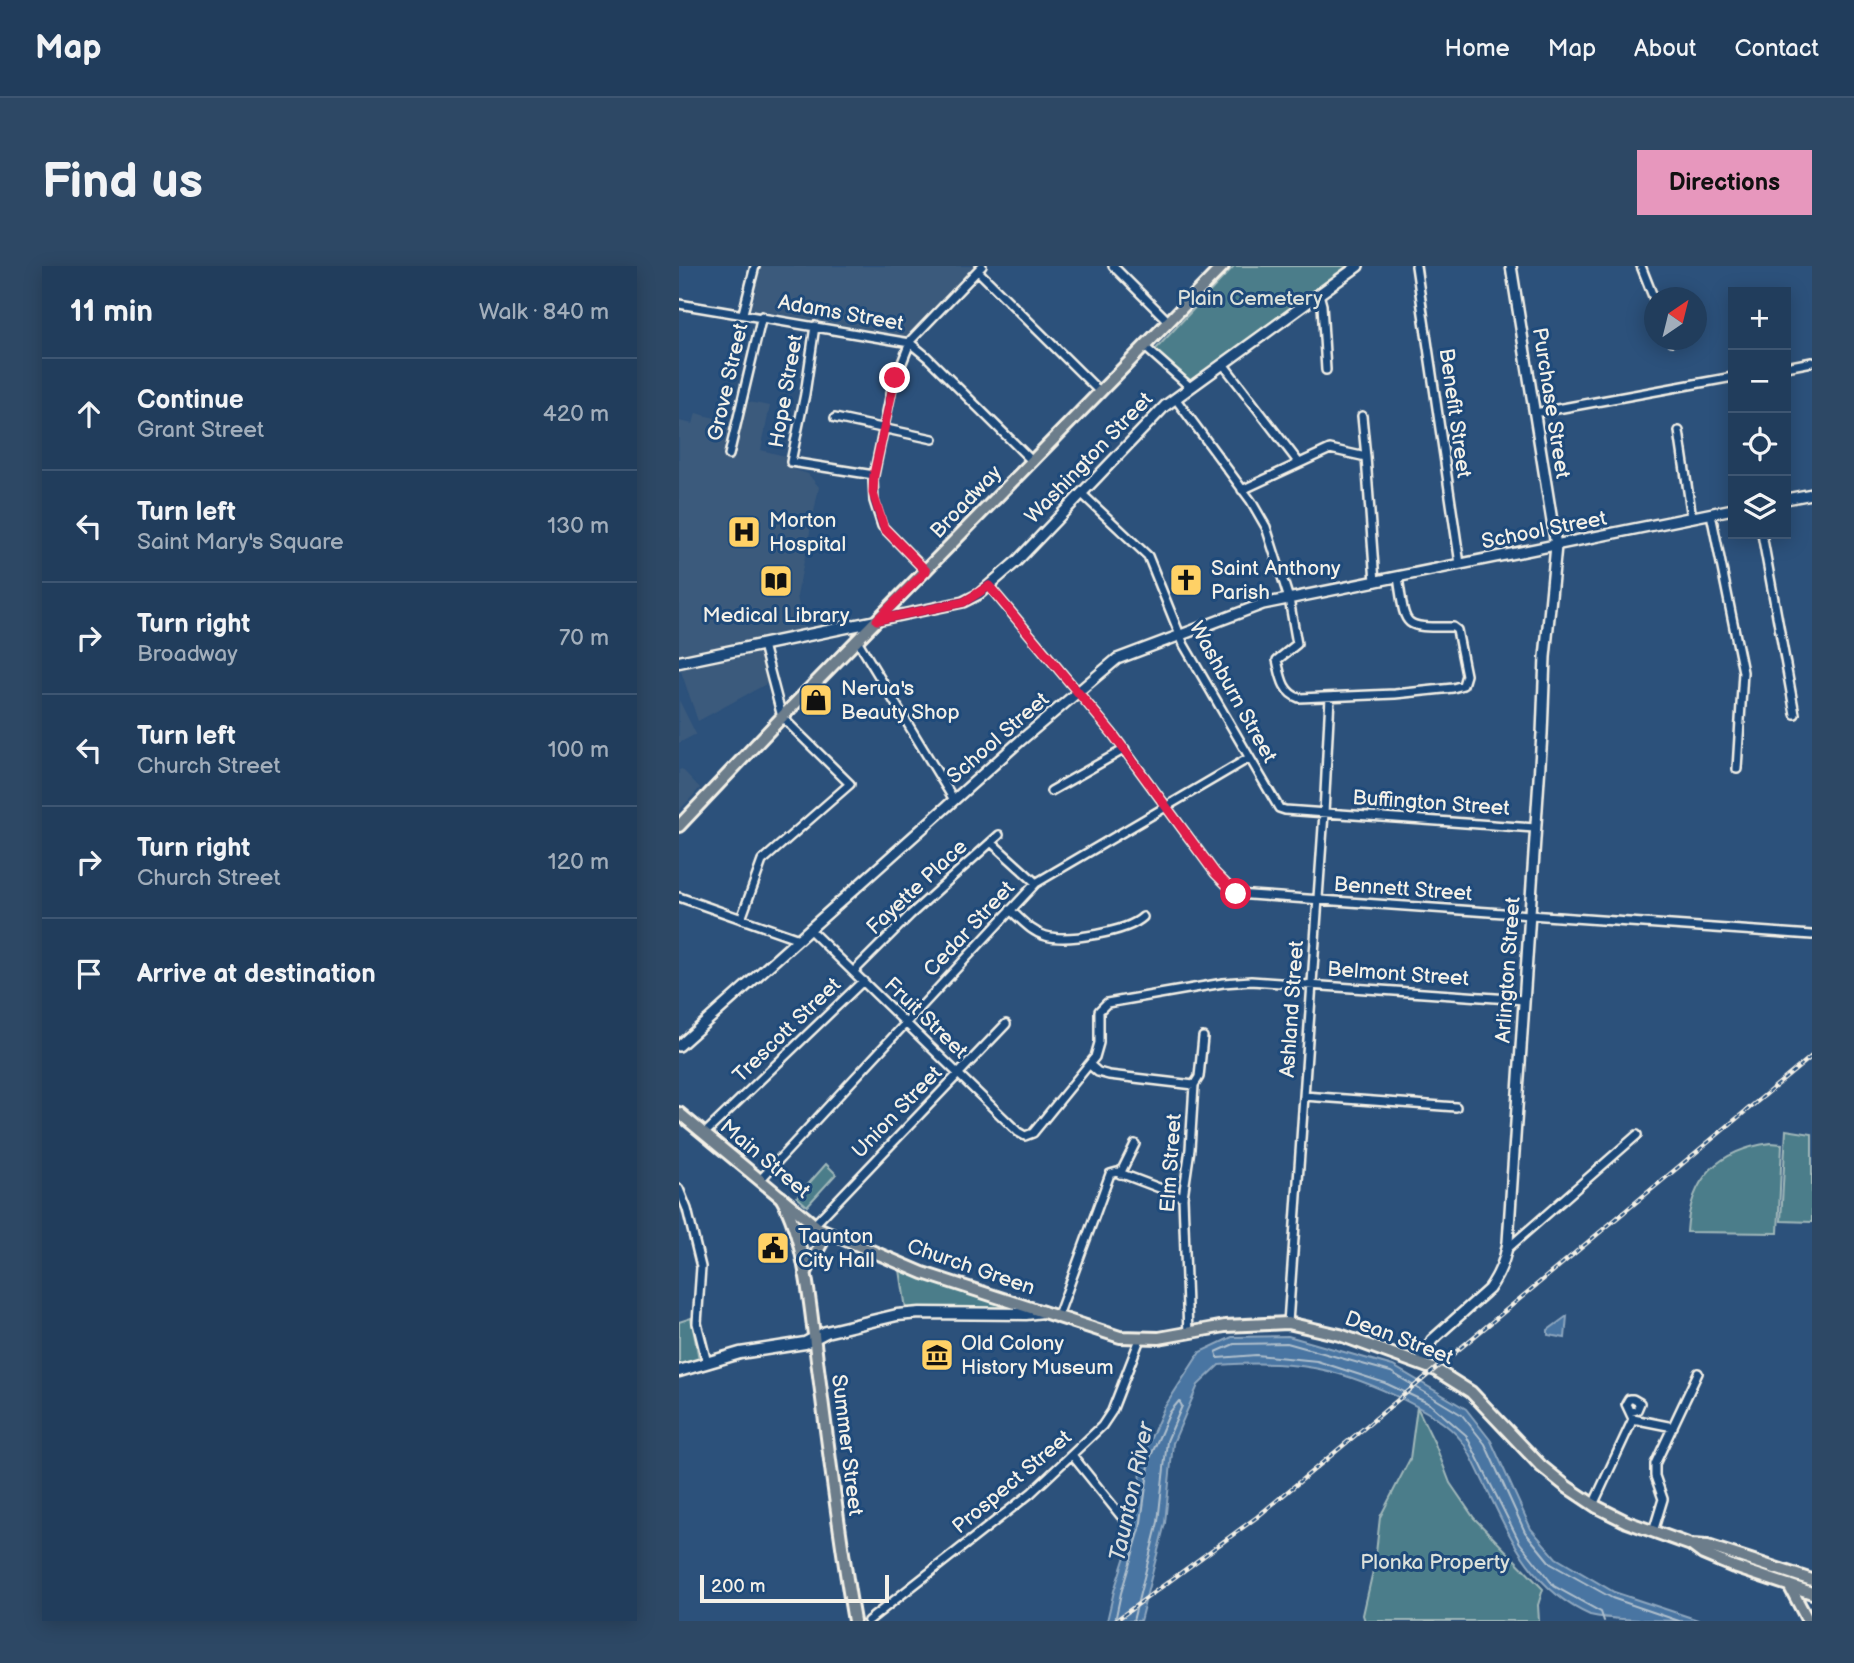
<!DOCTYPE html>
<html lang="en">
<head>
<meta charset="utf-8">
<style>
  body { margin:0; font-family:"Balsamiq Sans",sans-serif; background:#2d4865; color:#f1f3f6 }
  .controls { position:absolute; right:21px; top:21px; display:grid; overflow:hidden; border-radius:0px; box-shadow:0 4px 18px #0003 }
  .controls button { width:63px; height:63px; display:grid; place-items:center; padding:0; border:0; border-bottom:2px solid #3e5672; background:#213d5c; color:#f1f3f6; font:35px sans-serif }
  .compass { position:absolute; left:965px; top:21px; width:63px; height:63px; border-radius:50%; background:#213d5c; box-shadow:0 4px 18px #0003; rotate:35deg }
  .scale { position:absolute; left:21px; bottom:18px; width:189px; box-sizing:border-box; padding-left:7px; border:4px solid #f4f1e8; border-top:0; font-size:19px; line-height:24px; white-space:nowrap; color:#f4f1e8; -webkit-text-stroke:5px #1f4a7a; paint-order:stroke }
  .stop { position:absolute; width:21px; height:21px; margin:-16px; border:5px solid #e11d48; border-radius:50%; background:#fff }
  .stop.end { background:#e11d48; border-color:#fff; box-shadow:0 2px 7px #0008 }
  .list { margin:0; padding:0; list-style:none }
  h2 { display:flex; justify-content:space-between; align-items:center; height:91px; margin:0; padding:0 28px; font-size:30px }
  h2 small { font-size:23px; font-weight:400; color:#a2aebb }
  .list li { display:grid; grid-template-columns:46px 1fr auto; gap:21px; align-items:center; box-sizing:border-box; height:112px; padding:0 28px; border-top:2px solid #3e5672 }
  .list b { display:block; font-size:26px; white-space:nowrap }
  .list p { margin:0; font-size:23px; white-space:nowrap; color:#a2aebb }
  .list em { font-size:23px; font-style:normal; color:#a2aebb }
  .icon { flex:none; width:38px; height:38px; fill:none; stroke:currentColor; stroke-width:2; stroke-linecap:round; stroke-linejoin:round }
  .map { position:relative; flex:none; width:1133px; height:1355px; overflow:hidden; border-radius:0px }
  header { display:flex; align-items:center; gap:42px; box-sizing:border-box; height:98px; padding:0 35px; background:#213d5c; border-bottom:2px solid #3e5672 }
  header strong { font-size:33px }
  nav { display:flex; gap:38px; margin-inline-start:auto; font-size:24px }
  .intro { display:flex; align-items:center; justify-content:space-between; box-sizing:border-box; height:168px; padding:0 42px }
  h1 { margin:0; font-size:49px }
  .button { padding:18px 32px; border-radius:0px; background:#e797bd; color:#111; font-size:24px; font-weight:700 }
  main { display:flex; gap:42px; padding:0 42px }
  aside { flex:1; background:#213d5c; border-radius:0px; box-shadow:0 4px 18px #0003 }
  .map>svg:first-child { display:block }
  .built { fill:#3b5a7c }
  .green { fill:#4b7d8a; stroke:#a0b7b9; stroke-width:2 }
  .water { fill:#4874a2; stroke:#8da6be; stroke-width:2 }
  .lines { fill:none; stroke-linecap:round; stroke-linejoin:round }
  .shore { stroke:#afbfcc; stroke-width:2 }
  .minor-casing { stroke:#f4f1e8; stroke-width:12 }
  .tertiary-casing { stroke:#f4f1e8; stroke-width:14 }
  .secondary-casing { stroke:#f4f1e8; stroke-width:15 }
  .primary-casing { stroke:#f4f1e8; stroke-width:16 }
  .trunk-casing { stroke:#f4f1e8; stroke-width:16 }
  .minor { stroke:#1f4a7a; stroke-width:7 }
  .tertiary { stroke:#1f4a7a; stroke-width:9 }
  .secondary { stroke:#1f4a7a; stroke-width:10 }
  .primary { stroke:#6c7d8b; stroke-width:10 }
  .trunk { stroke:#6c7d8b; stroke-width:10 }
  .rail-casing { stroke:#f4f1e8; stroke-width:4.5 }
  .rail { stroke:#1f4a7a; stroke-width:2; stroke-dasharray:5; stroke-linecap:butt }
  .route { stroke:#e11d48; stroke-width:9 }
  .labels { text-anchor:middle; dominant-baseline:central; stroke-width:6; stroke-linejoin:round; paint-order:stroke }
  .park-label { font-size:21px; fill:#dbe0da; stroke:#1f4a7a }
  .street-label { font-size:21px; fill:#f4f1e8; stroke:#1f4a7a }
  .poi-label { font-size:21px; fill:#f4f1e8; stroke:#1f4a7a; text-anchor:start }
  .water-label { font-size:23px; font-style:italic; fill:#dadede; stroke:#1f4a7a }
</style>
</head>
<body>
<header>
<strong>Map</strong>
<nav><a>Home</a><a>Map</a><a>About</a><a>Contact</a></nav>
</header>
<div class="intro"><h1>Find us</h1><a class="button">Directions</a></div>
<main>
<aside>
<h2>11 min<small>Walk · 840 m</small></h2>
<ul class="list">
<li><svg class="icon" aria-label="ahead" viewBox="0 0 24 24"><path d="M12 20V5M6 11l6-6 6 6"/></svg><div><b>Continue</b><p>Grant Street</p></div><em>420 m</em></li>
<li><svg class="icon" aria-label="left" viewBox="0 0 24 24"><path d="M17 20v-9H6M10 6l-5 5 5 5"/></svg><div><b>Turn left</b><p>Saint Mary's Square</p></div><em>130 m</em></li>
<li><svg class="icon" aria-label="right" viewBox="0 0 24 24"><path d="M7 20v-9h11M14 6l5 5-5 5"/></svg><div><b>Turn right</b><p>Broadway</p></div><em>70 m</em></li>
<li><svg class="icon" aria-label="left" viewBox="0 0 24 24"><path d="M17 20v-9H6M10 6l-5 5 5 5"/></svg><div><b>Turn left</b><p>Church Street</p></div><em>100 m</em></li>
<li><svg class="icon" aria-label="right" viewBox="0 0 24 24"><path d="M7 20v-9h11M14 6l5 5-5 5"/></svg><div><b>Turn right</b><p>Church Street</p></div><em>120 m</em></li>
<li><svg class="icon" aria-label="arrive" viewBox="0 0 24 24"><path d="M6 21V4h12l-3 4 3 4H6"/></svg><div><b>Arrive at destination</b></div></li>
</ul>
</aside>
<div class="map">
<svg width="1133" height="1355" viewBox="0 0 1133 1355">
  <rect width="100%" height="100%" fill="#2c517b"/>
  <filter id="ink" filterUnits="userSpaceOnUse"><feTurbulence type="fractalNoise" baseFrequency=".0143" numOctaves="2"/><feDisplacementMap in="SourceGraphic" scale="14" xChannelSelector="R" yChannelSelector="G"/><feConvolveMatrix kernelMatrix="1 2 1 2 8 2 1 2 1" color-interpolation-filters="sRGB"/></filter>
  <g filter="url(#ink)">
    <!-- built -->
    <path class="built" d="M82 0H295L227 70 72 43Z
      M69 136 91 140 82 184 106 190 110 202 129 208 140 221 118 330 124 363 0 389V155L14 158 17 147 62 159Z
      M82 387 89 417 19 455 1 402Z
      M0 434 17 468 0 477Z
      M3 503 21 522 0 545V504Z"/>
    <!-- green -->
    <path class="green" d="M555 0H668L512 115 476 84Z
      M1107 864 1133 868V956L1102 955Z
      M1092 877 1103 878 1099 967 1008 966C1011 912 1039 884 1092 877Z
      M147 898 157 908 128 940 118 931Z
      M221 1004 325 1038 327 1041 325 1043H227Z
      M12 1052 20 1093 0 1099V1056Z
      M738 1141 756 1178 771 1217 795 1252 864 1323 859 1339 860 1355H686L684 1349 696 1296 701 1251 731 1193Z"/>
    <!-- water -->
    <path class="water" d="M888 1050 886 1072 869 1069V1064Z
      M609 1070 714 1100 787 1143 812 1175 852 1263 877 1292 935 1326 1022 1355C992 1355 937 1355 911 1349 854 1324 832 1274 807 1221 799 1206 792 1187 782 1174 757 1142 675 1109 635 1102 604 1096 571 1097 540 1099L519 1119 494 1177 486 1257 461 1355H428L435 1325 455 1262 464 1190 485 1142 521 1086 553 1071Z"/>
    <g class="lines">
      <!-- shore -->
      <path class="shore" d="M436 1355 442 1327 461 1263 471 1192 491 1146 500 1135 503 1140 488 1175 479 1256 454 1355
        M925 1355 922 1346 875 1320 841 1277 787 1169 751 1138 706 1117 638 1095 577 1089 539 1092 537 1086 555 1078 608 1077 712 1106 783 1149 806 1178 846 1266 872 1298 933 1332 1000 1355"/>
      <defs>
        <path id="minor" d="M434 0 490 56
          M737 0 781 298
          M962 0 975 33
          M299 5 421 126
          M640 28 643 39 647 104
          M0 38 231 77 248 91 354 196
          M64 47 76 0
          M136 60 126 128 112 196 195 209
          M992 74 993 75
          M466 81 511 121
          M544 98 620 197
          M1107 101 1133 96
          M496 132 572 235 587 261 610 333 618 378 598 394C602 410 603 426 620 432L716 428 774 422 784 419 787 409 778 364 774 361C722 361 727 363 719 311
          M856 147 1054 111
          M683 150 687 191
          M156 152 254 173
          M1000 165 1013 252
          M50 189 83 50
          M563 224 651 183 687 191 696 316
          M402 227 469 290 505 379 600 542 606 544 856 562
          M1032 248 1064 406 1058 503
          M1083 268 1116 448
          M247 305 203 260 195 235 194 214 213 122 232 74 303 0
          M310 320 433 467 536 607 557 628 1133 669
          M178 374 275 534
          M372 525 446 483
          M312 576 357 617
          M0 631 120 673
          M331 644C342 653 352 666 367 670 388 676 448 666 464 651
          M62 653 83 595 171 518 103 451 84 379
          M131 664 339 866 346 870 354 867 416 791 420 777V745L428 737 544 717 572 715 845 734
          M175 705 231 649 320 569
          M411 799 419 806 430 809 515 819
          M625 830 777 841
          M25 868 184 715
          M441 908 456 878
          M81 914 357 617 570 492
          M0 923 8 943 22 1001 18 1057 28 1097
          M135 959 327 758
          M828 983 958 869
          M379 1050 431 908 438 906 504 931
          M609 1057 645 547 651 431
          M509 1068 504 931 511 883 515 819 520 811 524 771
          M951 1146 958 1144 961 1137 954 1133H950L947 1138 954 1153
          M954 1153 994 1161
          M393 1189 442 1250
          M914 1239 954 1153
          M974 1266 984 1233 976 1210V1198L1019 1107
          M189 1355 352 1227 423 1160 433 1145 461 1073"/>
        <path id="tertiary" d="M1107 233 1133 228
          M198 354 284 336 300 328 338 295 486 140 679 0
          M0 780 341 475 438 393 584 338 1054 243
          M741 1098 753 1074 810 1023C821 1007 826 994 829 976L863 468 866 391 877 280 832 0"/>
        <path id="secondary" d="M0 396 197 355
          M0 1105 61 1087 126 1077 147 1066 218 1049 241 1047 347 1048 364 1046"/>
        <path id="primary" d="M0 560 103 451 544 0
          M102 931C128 977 132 1050 139 1102 150 1186 160 1271 175 1355
          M126 1008 148 967"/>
        <path id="trunk" d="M0 847 139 962 244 1007 441 1071 480 1072 546 1060 609 1057 661 1069 757 1104 792 1126 862 1200 888 1221 918 1241 948 1256 1012 1279 1024 1288 1055 1301 1133 1327
          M1012 1279 1029 1280 1133 1314
          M1110 1319 1129 1355"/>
      </defs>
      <!-- minor casing -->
      <use href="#minor" class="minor-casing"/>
      <!-- tertiary casing -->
      <use href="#tertiary" class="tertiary-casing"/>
      <!-- secondary casing -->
      <use href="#secondary" class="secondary-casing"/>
      <!-- primary casing -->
      <use href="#primary" class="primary-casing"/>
      <!-- trunk casing -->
      <use href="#trunk" class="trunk-casing"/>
      <!-- minor -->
      <use href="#minor" class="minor"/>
      <!-- tertiary -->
      <use href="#tertiary" class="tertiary"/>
      <!-- secondary -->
      <use href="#secondary" class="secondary"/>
      <!-- primary -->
      <use href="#primary" class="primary"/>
      <!-- trunk -->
      <use href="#trunk" class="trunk"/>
      <defs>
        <path id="rail" d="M436 1355 578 1251 1133 790"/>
      </defs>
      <!-- rail casing -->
      <use href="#rail" class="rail-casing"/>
      <!-- rail -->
      <use href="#rail" class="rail"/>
    </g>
  </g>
  <g class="lines" filter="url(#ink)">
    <!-- route -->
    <path class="route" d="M216 112 195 209 194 227 205 262 247 305 198 354 285 336 310 320 433 467 536 607 557 628"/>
  </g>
  <!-- icons -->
  <defs>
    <symbol id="hospital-square" viewBox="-11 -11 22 22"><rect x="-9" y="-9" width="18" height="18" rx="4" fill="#ffd166" stroke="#1f4a7a"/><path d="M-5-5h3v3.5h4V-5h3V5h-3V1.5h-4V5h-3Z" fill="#111"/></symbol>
    <symbol id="church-square" viewBox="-11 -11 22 22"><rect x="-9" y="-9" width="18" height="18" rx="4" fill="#ffd166" stroke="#1f4a7a"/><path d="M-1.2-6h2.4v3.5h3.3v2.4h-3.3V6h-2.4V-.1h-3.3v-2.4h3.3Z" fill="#111"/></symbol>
    <symbol id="library-square" viewBox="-11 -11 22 22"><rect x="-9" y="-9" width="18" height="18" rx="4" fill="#ffd166" stroke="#1f4a7a"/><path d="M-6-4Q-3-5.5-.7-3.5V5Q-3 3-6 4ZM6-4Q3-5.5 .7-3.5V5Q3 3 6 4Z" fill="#111"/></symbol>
    <symbol id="shop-square" viewBox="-11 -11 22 22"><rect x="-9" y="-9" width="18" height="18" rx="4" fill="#ffd166" stroke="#1f4a7a"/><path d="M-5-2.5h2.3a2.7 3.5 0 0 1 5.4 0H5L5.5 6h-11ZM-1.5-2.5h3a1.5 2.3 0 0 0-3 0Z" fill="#111"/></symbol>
    <symbol id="civic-square" viewBox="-11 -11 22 22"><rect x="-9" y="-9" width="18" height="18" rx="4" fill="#ffd166" stroke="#1f4a7a"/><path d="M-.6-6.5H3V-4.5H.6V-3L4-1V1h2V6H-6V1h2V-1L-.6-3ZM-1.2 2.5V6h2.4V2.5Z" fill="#111"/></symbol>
    <symbol id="museum-square" viewBox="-11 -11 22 22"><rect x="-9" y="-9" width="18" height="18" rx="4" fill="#ffd166" stroke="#1f4a7a"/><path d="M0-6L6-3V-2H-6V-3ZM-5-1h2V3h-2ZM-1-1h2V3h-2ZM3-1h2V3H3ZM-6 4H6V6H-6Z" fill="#111"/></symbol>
  </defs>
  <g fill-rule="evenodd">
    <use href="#hospital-square" x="46" y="247" width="38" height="38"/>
    <use href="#church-square" x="488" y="295" width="38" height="38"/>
    <use href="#library-square" x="78" y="296" width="38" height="38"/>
    <use href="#shop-square" x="118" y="415" width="38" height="38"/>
    <use href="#civic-square" x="75" y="963" width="38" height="38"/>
    <use href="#museum-square" x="239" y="1070" width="38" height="38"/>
  </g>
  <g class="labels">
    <!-- park labels -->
    <g class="park-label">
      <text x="571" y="32">Plain Cemetery</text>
      <text x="756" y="1296">Plonka Property</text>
    </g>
    <!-- street labels -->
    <g class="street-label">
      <text transform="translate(162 47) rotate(10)">Adams Street</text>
      <text transform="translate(49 116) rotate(-77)">Grove Street</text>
      <text transform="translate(107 125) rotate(-80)">Hope Street</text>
      <text transform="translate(872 137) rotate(81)">Purchase Street</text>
      <text transform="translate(776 147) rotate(82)">Benefit Street</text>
      <text transform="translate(410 192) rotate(-46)">Washington Street</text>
      <text transform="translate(287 236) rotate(-46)">Broadway</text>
      <text transform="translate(865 264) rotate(-11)">School Street</text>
      <text transform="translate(554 426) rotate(61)">Washburn Street</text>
      <text transform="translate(319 472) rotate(-41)">School Street</text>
      <text transform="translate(752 537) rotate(4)">Buffington Street</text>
      <text transform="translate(238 621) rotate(-43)">Fayette Place</text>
      <text transform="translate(724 623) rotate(4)">Bennett Street</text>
      <text transform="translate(290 663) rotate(-47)">Cedar Street</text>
      <text transform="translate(829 704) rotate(-86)">Arlington Street</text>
      <text transform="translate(719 708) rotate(4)">Belmont Street</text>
      <text transform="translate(613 743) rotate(-86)">Ashland Street</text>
      <text transform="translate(247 752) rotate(44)">Fruit Street</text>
      <text transform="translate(108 764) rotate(-44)">Trescott Street</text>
      <text transform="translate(218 846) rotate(-46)">Union Street</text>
      <text transform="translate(86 893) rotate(40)">Main Street</text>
      <text transform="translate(492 897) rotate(-86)">Elm Street</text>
      <text transform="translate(292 1001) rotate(19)">Church Green</text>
      <text transform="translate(720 1072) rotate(21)">Dean Street</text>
      <text transform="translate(168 1179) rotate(83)">Summer Street</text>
      <text transform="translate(333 1216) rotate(-40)">Prospect Street</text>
    </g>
    <!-- poi labels -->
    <g class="poi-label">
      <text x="90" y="254">Morton<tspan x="90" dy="24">Hospital</tspan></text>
      <text x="532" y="302">Saint Anthony<tspan x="532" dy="24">Parish</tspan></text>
      <text x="97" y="349" text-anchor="middle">Medical Library</text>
      <text x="162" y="422">Nerua's<tspan x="162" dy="24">Beauty Shop</tspan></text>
      <text x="119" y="970">Taunton<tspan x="119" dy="24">City Hall</tspan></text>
      <text x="282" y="1077">Old Colony<tspan x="282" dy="24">History Museum</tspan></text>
    </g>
    <!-- water labels -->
    <g class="water-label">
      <text transform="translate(453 1226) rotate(-78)">Taunton River</text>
    </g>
  </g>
</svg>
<div class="controls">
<button>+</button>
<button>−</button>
<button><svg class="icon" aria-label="locate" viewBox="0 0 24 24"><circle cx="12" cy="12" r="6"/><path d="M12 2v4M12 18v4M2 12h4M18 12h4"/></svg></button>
<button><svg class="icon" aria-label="layers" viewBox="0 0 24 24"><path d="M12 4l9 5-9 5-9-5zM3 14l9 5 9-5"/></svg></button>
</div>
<svg class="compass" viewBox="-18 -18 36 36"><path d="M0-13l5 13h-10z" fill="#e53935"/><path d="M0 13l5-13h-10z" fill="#a2aebb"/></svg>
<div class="scale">200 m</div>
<div class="stop" style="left:557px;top:628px"></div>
<div class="stop end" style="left:216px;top:112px"></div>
</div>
</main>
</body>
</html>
